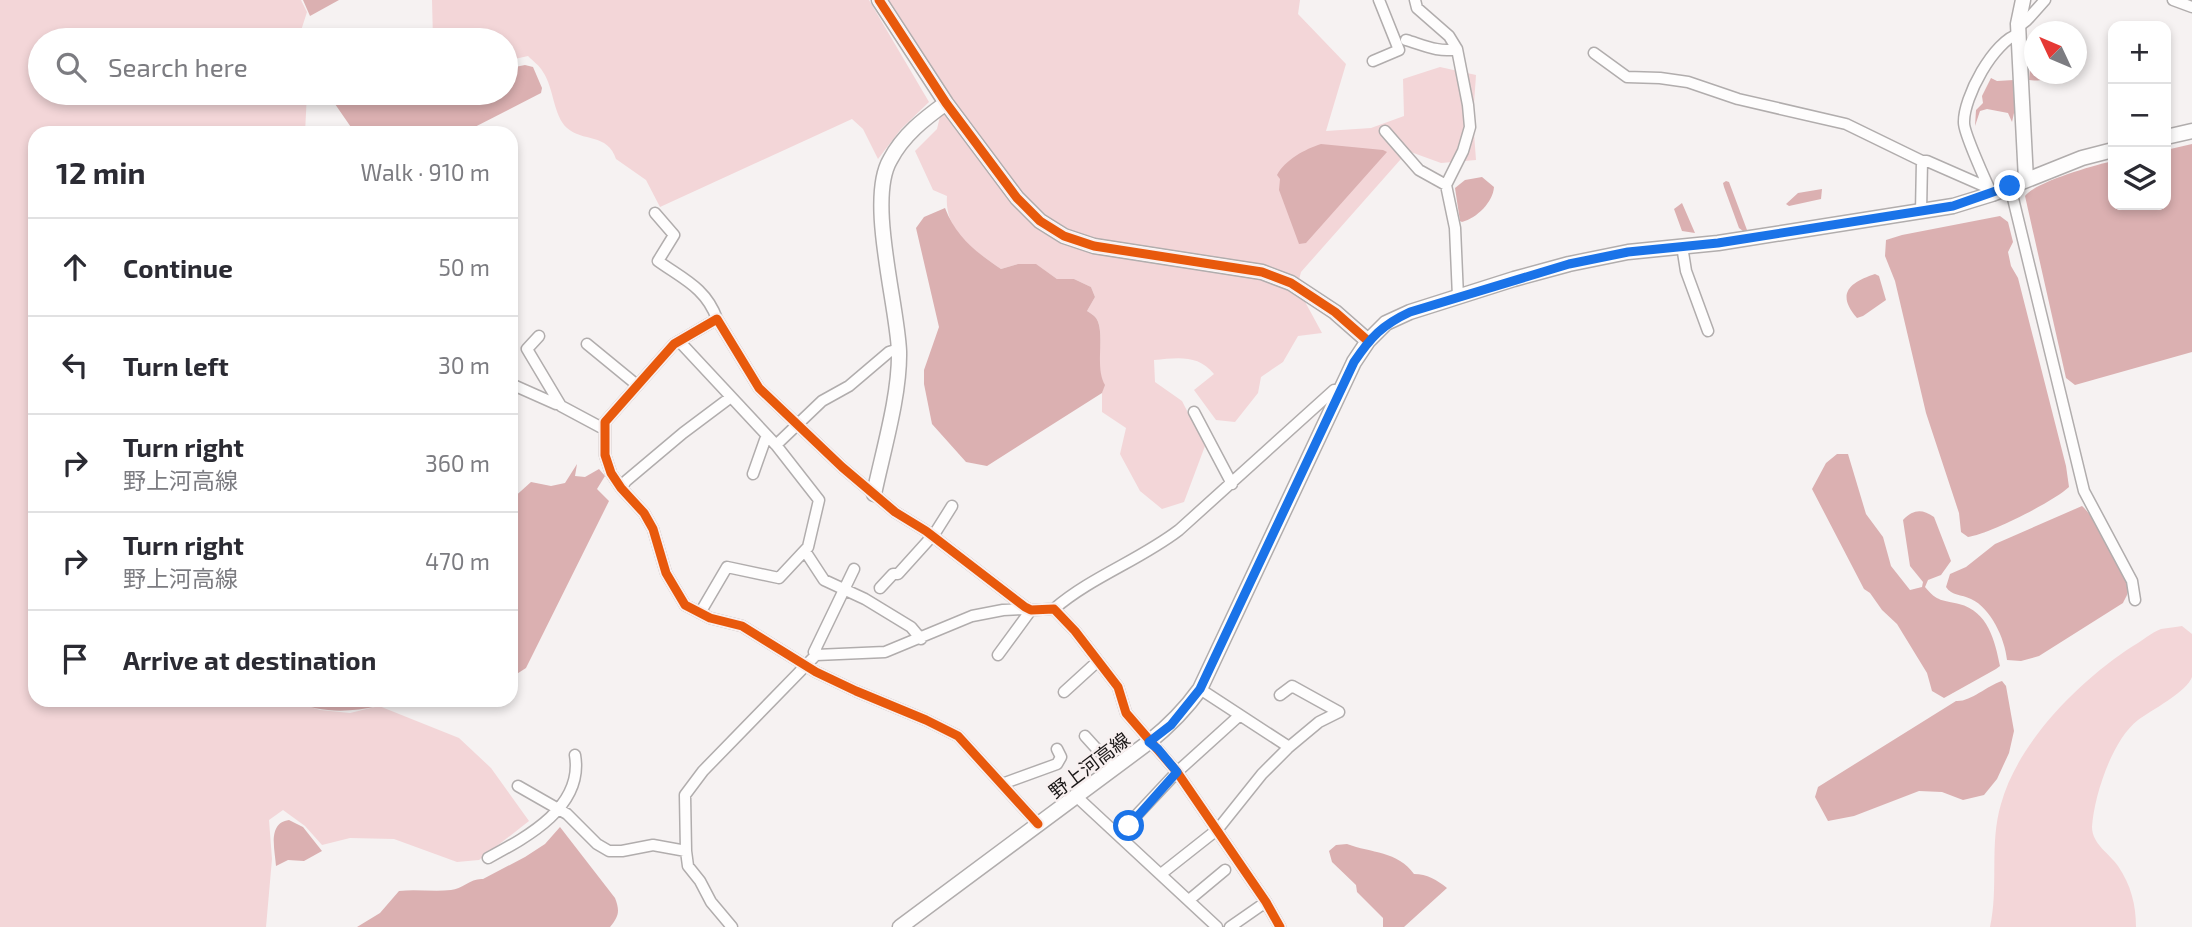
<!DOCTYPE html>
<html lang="en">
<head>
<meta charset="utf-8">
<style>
  body { margin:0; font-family:"Exo 2","Noto Sans JP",sans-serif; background:#f2f2f3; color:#2b2b33 }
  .controls { position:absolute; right:21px; top:21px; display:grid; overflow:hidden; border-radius:14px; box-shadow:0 4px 10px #0003 }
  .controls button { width:63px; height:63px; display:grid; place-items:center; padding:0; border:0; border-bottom:2px solid #e1e1e2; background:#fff; color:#2b2b33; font:35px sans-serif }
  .compass { position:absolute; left:2024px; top:21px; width:63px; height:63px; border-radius:50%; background:#fff; box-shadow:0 4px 10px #0003; rotate:314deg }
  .stop { position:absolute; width:21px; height:21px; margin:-16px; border:5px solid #1a73e8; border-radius:50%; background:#fff }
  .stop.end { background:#1a73e8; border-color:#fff; box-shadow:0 2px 7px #0008 }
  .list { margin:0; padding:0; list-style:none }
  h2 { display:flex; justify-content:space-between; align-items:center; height:91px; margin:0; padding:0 28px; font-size:30px }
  h2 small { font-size:23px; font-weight:400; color:#7c7c81 }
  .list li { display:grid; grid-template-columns:46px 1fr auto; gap:21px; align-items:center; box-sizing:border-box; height:98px; padding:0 28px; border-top:2px solid #e1e1e2 }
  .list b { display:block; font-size:26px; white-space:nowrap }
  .list p { margin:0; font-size:23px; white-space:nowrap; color:#7c7c81 }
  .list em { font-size:23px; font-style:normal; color:#7c7c81 }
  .icon { flex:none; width:38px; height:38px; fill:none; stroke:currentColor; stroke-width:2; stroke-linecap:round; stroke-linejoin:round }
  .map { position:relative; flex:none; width:2192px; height:927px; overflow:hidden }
  .search { position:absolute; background:#fff; box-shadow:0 4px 10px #0003; left:28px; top:28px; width:490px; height:77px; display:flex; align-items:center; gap:18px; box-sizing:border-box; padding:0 24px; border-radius:38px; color:#7c7c81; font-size:26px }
  .panel { position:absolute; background:#fff; box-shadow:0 4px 10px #0003; left:28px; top:126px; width:490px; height:581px; border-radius:21px }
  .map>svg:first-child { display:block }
  .green { fill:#f3d6d8 }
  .water { fill:#dbb0b1 }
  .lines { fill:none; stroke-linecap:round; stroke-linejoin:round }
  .street-casing { stroke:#b1adad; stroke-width:13 }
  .secondary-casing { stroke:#b1adad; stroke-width:17 }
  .street { stroke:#fefdfd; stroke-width:10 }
  .secondary { stroke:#fefdfd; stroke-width:14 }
  .cycleway-casing { stroke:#f8f0f0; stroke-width:13 }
  .cycleway { stroke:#e8590c; stroke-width:9 }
  .route { stroke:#1a73e8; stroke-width:9 }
  .labels { text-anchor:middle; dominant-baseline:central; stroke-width:5; stroke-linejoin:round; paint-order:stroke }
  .street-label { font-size:19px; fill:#1a1717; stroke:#f8f0f0 }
</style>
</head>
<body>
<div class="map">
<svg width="2192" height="927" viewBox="0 0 2192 927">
  <rect width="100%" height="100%" fill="#f6f2f2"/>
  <!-- green -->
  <path class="green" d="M0 0H301L307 12 298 40H40V93H307L305 133H35V700H288L320 710 350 713 379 706 459 738 491 768 529 821 479 860 457 862 394 839 350 838 322 845 305 826 283 810 269 820 272 859 266 927H0Z
    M432 0H869L929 102 901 129 878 159 863 129 852 119 660 207 646 180 616 159C608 133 582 142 567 128 553 115 554 88 543 72 540 66 533 61 528 56L506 61V40H433Z
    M888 0H1300L1298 14 1346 64 1326 131 1371 128 1404 116 1403 79 1440 67 1476 75 1473 119 1476 160 1441 163 1408 151 1301 272 1297 287 1322 333 1298 336 1283 362 1261 377 1258 393 1235 422 1216 420 1194 390 1214 374C1198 354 1177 358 1154 360L1155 382 1182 401 1205 446 1184 502 1162 509 1140 491 1120 454 1126 428 1102 412V393L1104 385C1094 367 1106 331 1096 318 1094 315 1090 313 1087 311L1095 297 1091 287 1074 279H1057L1035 264H1018L1001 269C975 251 944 231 947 196L933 190 915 151 937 129 946 91Z
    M2182 626 2192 634C2192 645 2192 668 2192 677 2187 692 2150 711 2138 720 2112 740 2094 796 2092 827 2092 844 2110 854 2118 866 2131 885 2136 905 2136 927H1990C1999 887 1989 844 2001 804 2018 742 2080 680 2133 646 2142 641 2152 632 2161 629 2168 628 2176 627 2182 626Z"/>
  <!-- water -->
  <path class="water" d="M303 0H339L310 16Z
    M2034 44 2035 74H2050C2044 81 2038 81 2029 80L2032 46Z
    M525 65 533 67 542 88 541 93 463 133H355L335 104 340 93H506V69Z
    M1991 78 1997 81 2014 80 2017 110 2014 113 2012 122 2008 113 1987 109 1980 111 1975 126 1976 110 1983 103 1982 96Z
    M1321 144 1383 150 1387 152 1306 243 1299 244 1279 190 1280 179 1277 175C1285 160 1305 149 1321 144Z
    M2192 144V352L2075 385 2066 378 2025 196C2035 182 2095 165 2113 161V205H2166V150Z
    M1482 177 1494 187C1493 202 1477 218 1462 222L1460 221 1455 188 1465 180Z
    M1726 181 1729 182 1747 230 1743 231 1739 228 1724 187 1723 183Z
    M1822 189 1821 199 1789 206 1786 204 1798 193Z
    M1682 203 1695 233 1682 231 1674 209Z
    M945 208C956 237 976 252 1001 269L1018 264H1036L1057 279H1074L1091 287 1095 297 1087 311C1090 313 1094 315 1096 318 1106 332 1094 367 1105 385L1102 393 987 466 966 462 932 424 924 384V370L939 327 916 228 924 217Z
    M2000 216 2008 222 2013 242 2008 252 2011 266 2018 278 2066 466 2069 487C2053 502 1989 534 1968 537L1961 532 1959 513 1926 413 1895 281 1885 256 1886 240 1902 235Z
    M1875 274 1879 276 1886 300 1863 316 1857 318C1835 293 1851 282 1875 274Z
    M1837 454H1848L1866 514 1883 537 1891 566 1910 590 1922 587 1923 582 1910 566 1903 520C1914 509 1922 509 1934 517L1951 561 1941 575 1928 580 1925 587C1937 602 1943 600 1959 604 1988 611 1995 641 2000 666L1996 669 1944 698 1932 691 1927 673 1897 624 1882 610 1870 593 1864 589 1812 489 1826 463Z
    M577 464 575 476 585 477 599 469 605 476 597 489 609 501 526 668 512 677 511 500 531 482 551 486 565 483Z
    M2082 506C2096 518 2126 569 2128 587 2129 593 2126 597 2123 603L2039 656 2021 661 2007 660C2005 639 1991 608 1971 599 1961 594 1952 596 1946 587L1950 574 1966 567 1995 544Z
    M2002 681 2006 686 2014 731 2009 753 1997 779 1984 795 1963 800 1942 792 1919 791 1854 816 1828 821 1815 797 1818 787 1956 701C1971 702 1986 686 2002 681Z
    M291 700H377L378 706C347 713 320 713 291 700Z
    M289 820 303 827 322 851 304 861 288 860 276 866C275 850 267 823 289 820Z
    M560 827 615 898C620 911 619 916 610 927H357L380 913 399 891C416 889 434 892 451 890 462 889 471 878 483 879L525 857 545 844Z
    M1347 844C1371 853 1398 851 1414 874 1427 874 1437 880 1447 888L1404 927H1383V918L1357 892 1356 885 1332 862 1329 851 1336 845Z"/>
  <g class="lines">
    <defs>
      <path id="street" d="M1415 0 1417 8 1449 36 1457 49 1468 105 1470 127 1463 151 1446 185 1455 228 1458 297
        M2173 0 2192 7
        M2018 27 2027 20 2045 0
        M1406 40C1423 45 1439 53 1457 49
        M1594 53 1627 77 1660 78 1688 82 1738 99 1846 124 1922 161 1921 212
        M1373 61 1399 50 1379 0
        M1385 131 1419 170 1446 185
        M1922 161H1927L1984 186 1987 185
        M2010 186 2084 491 2132 581 2135 600
        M1992 194C1986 182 1964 133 1964 123 1963 98 1994 40 2019 34
        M655 213 674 235 658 261C683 279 706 288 717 319
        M1682 246 1686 271 1708 331
        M539 336 527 349 561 406 604 429
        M679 341 776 445 819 500 808 547 779 578 727 567 700 613
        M587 344 637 385
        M511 384 556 404 559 403
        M1194 412 1232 484
        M776 445 822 401 849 386 889 352 899 349
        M753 474 765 440 768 437
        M621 488 626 481 683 433 731 397
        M805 551 824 580 865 599 911 627 921 639
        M880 588 893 574H898L935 533 952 506
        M1054 609C1091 577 1140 560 1179 530L1334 390 1341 391
        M816 655 814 652 854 569
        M998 655 1031 610
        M1200 689 1289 747
        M1064 692 1098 661
        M1280 695 1292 686 1339 712
        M1085 736 1114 768
        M1002 784 1057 764 1061 757 1057 749
        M518 786 567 814 597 844 609 851H622L653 845 686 851
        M1077 797 1217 927
        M1038 824 958 736 926 720 856 691 816 672 742 626 710 618 685 605 666 573 653 529 644 513 621 488 611 473 605 455V422L674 344 717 319 759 388 842 467 895 512 926 531 1025 607 1031 610 1054 609 1075 631 1118 687 1126 713 1177 772 1266 902 1280 927
        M1118 835 1177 772 1240 715
        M488 858C527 837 584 807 575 755
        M1161 874 1218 829 1262 774 1289 747 1319 722 1339 712
        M1189 900 1225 870
        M732 927 711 902 700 881 688 866 686 851 685 795 703 771 816 655 885 652 972 616 1003 610 1022 609 1025 607
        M1230 927 1266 902"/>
      <path id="secondary" d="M879 0 946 103 1017 198 1040 221 1064 236 1094 246 1262 272 1291 283 1335 312 1368 341
        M2023 0 2018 24 2026 180
        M2166 137 2192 131
        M874 494C883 451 900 395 899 351 897 303 867 200 890 160 903 135 924 119 946 103
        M900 927 1149 742C1169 726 1185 710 1200 689L1354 362 1368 341 1386 323 1410 312 1514 279 1569 264 1628 252 1718 243 1953 206 1992 194 2082 158 2113 150"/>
    </defs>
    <!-- street casing -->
    <use href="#street" class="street-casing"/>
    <!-- secondary casing -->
    <use href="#secondary" class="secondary-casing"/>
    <!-- street -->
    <use href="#street" class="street"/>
    <!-- secondary -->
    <use href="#secondary" class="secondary"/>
    <defs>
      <path id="cycleway" d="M879 0 946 103 1017 198 1040 221 1064 236 1094 246 1262 272 1291 283 1335 312 1368 341
        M1038 824 958 736 926 720 856 691 816 672 742 626 710 618 685 605 666 573 653 529 644 513 621 488 611 473 605 455V422L674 344 717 319 759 388 842 467 895 512 926 531 1025 607 1031 610 1054 609 1075 631 1118 687 1126 713 1177 772 1266 902 1280 927"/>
    </defs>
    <!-- cycleway casing -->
    <use href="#cycleway" class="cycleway-casing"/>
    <!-- cycleway -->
    <use href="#cycleway" class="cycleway"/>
  </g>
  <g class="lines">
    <!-- route -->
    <path class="route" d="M1129 826 1177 772 1158 749 1149 742 1171 725 1200 689 1354 362C1371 337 1382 325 1410 312L1569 264 1628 252 1718 243 1953 206 2010 186"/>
  </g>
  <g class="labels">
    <!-- street labels -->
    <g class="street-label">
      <text transform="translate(1089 765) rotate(-37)">野上河高線</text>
    </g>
  </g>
</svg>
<div class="controls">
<button>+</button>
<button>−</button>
<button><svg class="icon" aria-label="layers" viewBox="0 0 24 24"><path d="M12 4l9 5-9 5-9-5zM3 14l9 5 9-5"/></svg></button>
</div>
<svg class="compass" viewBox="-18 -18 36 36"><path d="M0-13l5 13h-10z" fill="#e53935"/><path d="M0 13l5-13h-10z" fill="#7c7c81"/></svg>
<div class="stop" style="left:1129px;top:826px"></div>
<div class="stop end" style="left:2010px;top:186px"></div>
<div class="search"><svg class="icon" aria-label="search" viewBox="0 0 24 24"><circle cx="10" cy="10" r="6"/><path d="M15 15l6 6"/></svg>Search here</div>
<section class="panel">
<h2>12 min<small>Walk · 910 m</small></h2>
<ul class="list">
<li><svg class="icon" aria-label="ahead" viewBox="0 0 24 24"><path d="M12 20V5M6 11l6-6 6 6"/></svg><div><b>Continue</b></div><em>50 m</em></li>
<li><svg class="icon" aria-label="left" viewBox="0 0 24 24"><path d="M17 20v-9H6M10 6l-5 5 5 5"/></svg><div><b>Turn left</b></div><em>30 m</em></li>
<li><svg class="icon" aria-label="right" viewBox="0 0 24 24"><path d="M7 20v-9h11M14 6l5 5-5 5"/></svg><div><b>Turn right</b><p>野上河高線</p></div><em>360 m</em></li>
<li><svg class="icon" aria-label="right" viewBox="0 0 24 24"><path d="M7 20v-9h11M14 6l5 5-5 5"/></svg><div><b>Turn right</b><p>野上河高線</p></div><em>470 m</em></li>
<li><svg class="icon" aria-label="arrive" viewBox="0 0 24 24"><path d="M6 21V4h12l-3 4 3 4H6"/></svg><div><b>Arrive at destination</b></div></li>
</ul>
</section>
</div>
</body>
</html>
